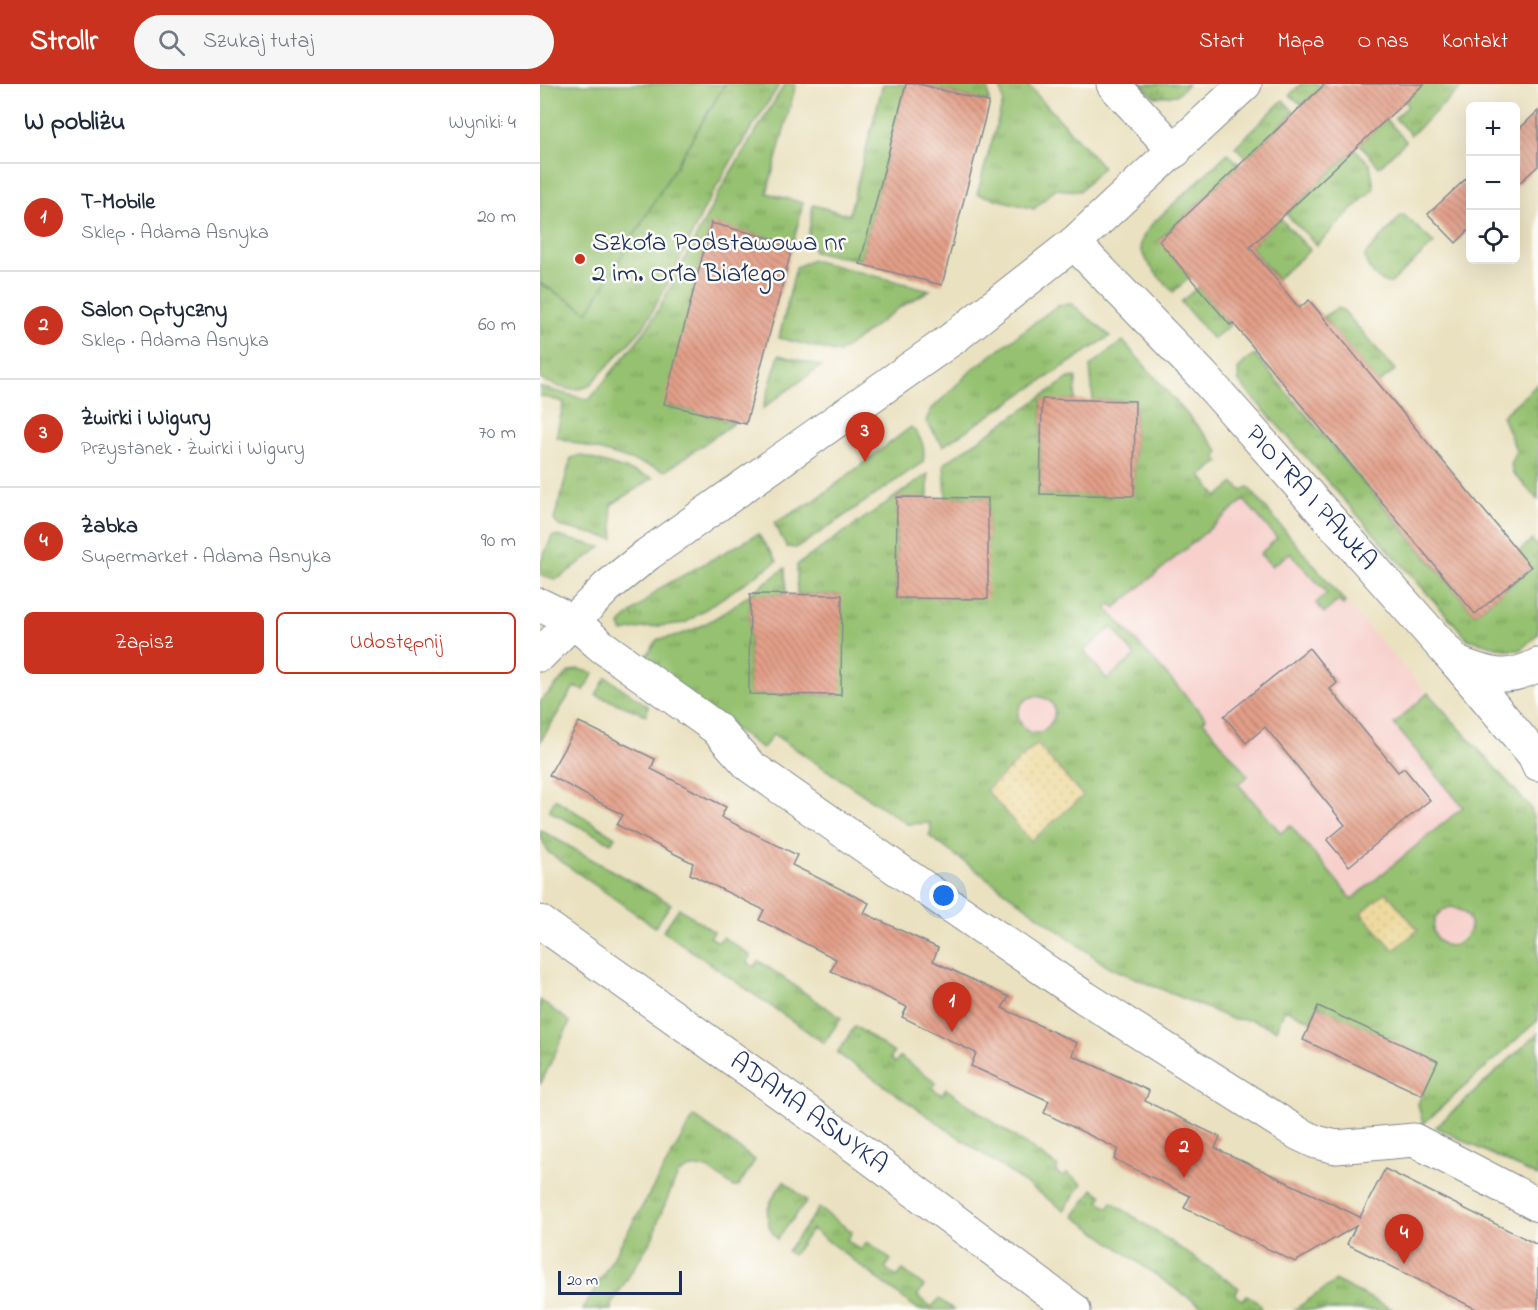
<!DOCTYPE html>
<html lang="pl">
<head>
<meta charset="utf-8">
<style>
  body { margin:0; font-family:"Indie Flower",sans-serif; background:#f6f6f7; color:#1f2937 }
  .controls { position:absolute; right:18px; top:18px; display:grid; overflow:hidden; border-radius:9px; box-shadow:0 6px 24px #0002 }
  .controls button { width:54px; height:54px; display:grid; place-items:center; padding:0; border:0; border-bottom:2px solid #e0e1e3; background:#fff; color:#1f2937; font:30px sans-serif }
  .scale { position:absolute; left:18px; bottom:15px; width:124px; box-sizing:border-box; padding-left:6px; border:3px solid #1b2f5e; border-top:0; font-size:16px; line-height:21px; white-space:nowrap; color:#1b2f5e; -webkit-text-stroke:4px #fdfcf7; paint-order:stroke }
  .you { position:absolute; left:404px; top:812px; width:21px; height:21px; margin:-15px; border:4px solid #fff; border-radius:50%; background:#1a73e8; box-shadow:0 0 0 9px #1a73e833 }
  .badge { display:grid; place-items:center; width:39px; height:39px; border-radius:50%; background:#c8321e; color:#fff; font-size:20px; font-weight:700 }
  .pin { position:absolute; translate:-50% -50px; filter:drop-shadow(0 2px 3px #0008) }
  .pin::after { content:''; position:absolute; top:32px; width:21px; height:18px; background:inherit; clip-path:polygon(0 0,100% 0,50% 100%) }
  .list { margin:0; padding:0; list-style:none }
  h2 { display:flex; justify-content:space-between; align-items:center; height:78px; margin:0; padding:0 24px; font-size:26px }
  h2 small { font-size:20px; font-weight:400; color:#747a83 }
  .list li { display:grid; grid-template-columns:39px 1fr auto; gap:18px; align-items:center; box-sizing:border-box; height:108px; padding:0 24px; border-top:2px solid #e0e1e3 }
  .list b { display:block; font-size:22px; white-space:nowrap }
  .list p { margin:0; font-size:20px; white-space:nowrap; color:#747a83 }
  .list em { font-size:20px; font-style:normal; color:#747a83 }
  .actions { display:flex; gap:12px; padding:18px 24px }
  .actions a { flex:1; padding:14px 0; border:2px solid #c8321e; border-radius:9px; text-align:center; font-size:21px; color:#c8321e }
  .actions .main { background:#c8321e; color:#fff }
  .icon { flex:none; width:33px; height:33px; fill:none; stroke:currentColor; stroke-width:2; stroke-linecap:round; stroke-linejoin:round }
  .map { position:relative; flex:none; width:998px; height:1226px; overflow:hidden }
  header { display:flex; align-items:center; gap:36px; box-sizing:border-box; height:84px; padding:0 30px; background:#c8321e; color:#fff }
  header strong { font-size:28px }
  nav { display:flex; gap:33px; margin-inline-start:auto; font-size:21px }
  .search { width:420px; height:54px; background:#f6f6f7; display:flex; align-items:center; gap:15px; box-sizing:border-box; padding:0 21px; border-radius:33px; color:#747a83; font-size:22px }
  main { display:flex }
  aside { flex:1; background:#fff }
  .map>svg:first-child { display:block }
  .built { fill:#f7d0cc }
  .grass { fill:url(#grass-tufts); stroke:#587866; stroke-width:1.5; fill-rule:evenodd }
  .sand { fill:url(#sand-dots); stroke:#84847e; stroke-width:1.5 }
  .garden { fill:#95c16f; stroke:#587866; stroke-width:1.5 }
  .building { fill:url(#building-back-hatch) }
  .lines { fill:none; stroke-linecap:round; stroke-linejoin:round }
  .minor-casing { stroke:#82888f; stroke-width:35 }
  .minor { stroke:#fff; stroke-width:33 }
  .poi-dot { fill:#c8321e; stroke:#fdfcf7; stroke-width:2 }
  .labels { text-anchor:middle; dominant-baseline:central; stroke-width:5; stroke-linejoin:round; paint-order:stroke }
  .poi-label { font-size:27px; fill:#1b2f5e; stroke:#fdfcf7; text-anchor:start }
  .street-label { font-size:27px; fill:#1b2f5e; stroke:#fdfcf7 }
</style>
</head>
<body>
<header>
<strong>Strollr</strong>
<div class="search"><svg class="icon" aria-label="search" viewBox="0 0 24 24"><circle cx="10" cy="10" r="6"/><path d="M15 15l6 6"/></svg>Szukaj tutaj</div>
<nav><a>Start</a><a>Mapa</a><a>O nas</a><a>Kontakt</a></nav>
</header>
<main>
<aside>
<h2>W pobliżu<small>Wyniki: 4</small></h2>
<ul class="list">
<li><span class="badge">1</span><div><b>T-Mobile</b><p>Sklep · Adama Asnyka</p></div><em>20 m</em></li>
<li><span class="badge">2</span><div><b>Salon Optyczny</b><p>Sklep · Adama Asnyka</p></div><em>60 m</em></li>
<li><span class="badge">3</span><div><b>Żwirki i Wigury</b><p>Przystanek · Żwirki i Wigury</p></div><em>70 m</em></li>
<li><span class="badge">4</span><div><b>Żabka</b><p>Supermarket · Adama Asnyka</p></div><em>90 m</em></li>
</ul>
<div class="actions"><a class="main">Zapisz</a><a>Udostępnij</a></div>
</aside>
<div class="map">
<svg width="998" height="1226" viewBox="0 0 998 1226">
  <defs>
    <pattern id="grass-tufts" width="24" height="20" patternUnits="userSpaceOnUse" patternTransform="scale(1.5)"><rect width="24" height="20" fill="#95c16f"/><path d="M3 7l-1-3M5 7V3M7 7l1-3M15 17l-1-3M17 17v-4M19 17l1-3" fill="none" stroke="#799d5e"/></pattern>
    <pattern id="sand-dots" width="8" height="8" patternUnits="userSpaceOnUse" patternTransform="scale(1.5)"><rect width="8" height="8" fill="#eeda9e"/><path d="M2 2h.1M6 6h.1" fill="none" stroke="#ccbb8a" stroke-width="1.8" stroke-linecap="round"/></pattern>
    <pattern id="building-back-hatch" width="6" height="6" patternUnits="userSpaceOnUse" patternTransform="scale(1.5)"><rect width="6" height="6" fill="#e39f88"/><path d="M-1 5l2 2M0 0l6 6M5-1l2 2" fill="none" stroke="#b78272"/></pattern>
  </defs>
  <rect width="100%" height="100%" fill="#fdfcf7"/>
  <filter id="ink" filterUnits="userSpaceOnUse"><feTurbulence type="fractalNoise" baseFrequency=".0167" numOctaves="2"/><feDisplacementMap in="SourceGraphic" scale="12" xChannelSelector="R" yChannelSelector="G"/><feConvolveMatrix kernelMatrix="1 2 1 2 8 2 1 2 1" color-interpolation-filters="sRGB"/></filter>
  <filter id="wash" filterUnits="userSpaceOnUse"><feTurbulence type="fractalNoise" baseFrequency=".008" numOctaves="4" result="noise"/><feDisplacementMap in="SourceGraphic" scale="24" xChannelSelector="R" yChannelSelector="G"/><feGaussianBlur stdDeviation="1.35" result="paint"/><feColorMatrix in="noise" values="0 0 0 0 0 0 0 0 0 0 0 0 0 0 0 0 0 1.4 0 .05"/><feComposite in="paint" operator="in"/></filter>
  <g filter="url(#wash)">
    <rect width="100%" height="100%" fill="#eae1c0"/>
    <!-- built -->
    <path class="built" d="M708 403 812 526 991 724 972 814 861 900 410 734 481 532Z"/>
    <!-- grass -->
    <path class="grass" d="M185 0H240L197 67 164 125 134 188 103 244 49 302C31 310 17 302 0 295V199L48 227Z
      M245 0H256L227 109 263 119 253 160 171 140 125 320 195 338 126 387 16 353 24 318 0 312V303L49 316 106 246 121 221 184 99Z
      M343 0H366L321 176 274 168 268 153 273 121 309 131Z
      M379 0H438L448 2 449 18Z
      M460 0H487L563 83 540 107 515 105 494 125 437 110 463 18Z
      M601 0H648L636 11 615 13Z
      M761 0H785L762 21 750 11Z
      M883 0H925L871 51 855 34 868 22 865 18Z
      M743 16 754 28 707 74 695 63Z
      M846 35 866 57 839 83 820 60Z
      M815 65 830 80 834 104 777 161 746 130Z
      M688 69 699 81 619 156 650 193 633 208C624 198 599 174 601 160 602 152 608 145 613 139Z
      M864 131 894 159 851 199C838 200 825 183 825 171L861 132Z
      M740 134 770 166 737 195 710 163Z
      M272 176 390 206 359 224 299 269 239 254 256 183Z
      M658 203 690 241 673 255 641 218Z
      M532 220 570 252 403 362 386 337 391 326 433 285 518 221Z
      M797 224 803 226 855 286 838 300 783 233Z
      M583 257 679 367 676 374 679 378 661 392 677 413 694 399 702 407 708 403 805 518 803 521 798 517 784 529 776 519 787 509 750 469 732 482 720 470 737 454 704 416 575 524 572 520 566 524 666 634 663 637 708 692 698 700 741 749 750 741 812 815 923 723 854 640 888 609 991 724 998 758V936L883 1040 878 1020 896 977 778 922 771 937 745 925 736 946 712 936 692 935 567 882 389 752 391 746 390 739 367 740 233 650 223 665 101 580 118 555C166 550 207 511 245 484L246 510 210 511 209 610 300 611 301 511 257 510V481L388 390V414L357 413 356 514H447L448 414H406L404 380 529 294 536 293 535 316H502L500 410 594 411 595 317 553 316 550 282ZM572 543 595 572 567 595 544 567ZM495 612C541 617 493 677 478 633 478 621 483 615 495 612ZM911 823C957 834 907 888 893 846 893 833 899 826 911 823Z
      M239 271 281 282 223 324Z
      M715 271 935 530 991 484 978 468 992 456 998 463V550L980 566H968L928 555 699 298 698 286 706 276Z
      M998 300V416L973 389 971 380 976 366 962 332Z
      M371 343C382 354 386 363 383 378L263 460 256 464 247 463 234 439 274 417Z
      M40 371 113 394 71 421 74 455 19 442 14 436 31 374Z
      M218 450 237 477 145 539 102 544 83 548 80 542 82 538 120 504Z
      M12 452H17L61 463 19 494 15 495 0 491V480Z
      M38 585 54 589 44 606 34 603 0 658V618L29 588Z
      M66 593 108 622 106 631 56 611Z
      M15 715 75 753 71 759 9 727Z
      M0 746 131 820 115 843 8 768 0 751Z
      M139 824 174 848 170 853 178 858 183 853 211 872 207 878 214 883 219 877 301 934 284 959 123 847Z
      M0 916 30 938 0 1001Z
      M315 942 354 969 350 974 355 979 360 973 396 998 392 1004 402 1011 406 1005 518 1083 515 1087 524 1093 527 1089 542 1100 524 1126 297 969Z
      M998 949V1093L896 1043Z
      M154 1032 215 1076 198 1103H194C173 1090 164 1074 138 1090L119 1134 113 1153 71 1221V1226H43Z
      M244 1097 267 1117 237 1155C219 1133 229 1117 244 1097Z
      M553 1105 562 1112 559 1117 568 1124 572 1118 699 1204 695 1211 703 1216 707 1211 720 1220 722 1226H668L634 1204 534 1132Z
      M279 1124 312 1148 307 1156 321 1166 327 1158 351 1176 345 1184 357 1193 363 1186 384 1202 377 1212 392 1223 399 1215 414 1226H379L272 1145 253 1171 247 1167Z
      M796 1197 854 1226H754Z"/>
    <!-- sand -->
    <path class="sand" d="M497 660 543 712 491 757 446 706Z
      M846 808 878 846 854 866 821 829Z"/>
    <!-- garden -->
    <path class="garden" d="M0 0H185L48 228 0 199Z"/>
    <g id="blocks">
      <!-- building -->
      <path class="building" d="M366 0H379L449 18 402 201 320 180Z
        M785 0H884L710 163 759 224 769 216 991 483 935 530 693 239 690 241 619 157Z
        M998 27V82L975 103V49Z
        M930 91V145L916 159 888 130Z
        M171 139 253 160 206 340 124 320Z
        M502 315 595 317 594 412 500 410Z
        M357 413 448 414V515L356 514Z
        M210 510 302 511 301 611 209 610Z
        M769 564 797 599 790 605 858 688 864 684 890 716 809 782 787 756 805 741 725 643 706 659 684 632Z
        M39 638 115 675 111 685 186 723 181 733 257 771 252 781 329 819 324 829 398 864 393 877 469 913 462 924 537 959 532 971 609 1007 605 1017 680 1053 675 1064 820 1133 845 1085 998 1161V1226H938L807 1160 816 1142 755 1178 644 1124 650 1112 574 1075 578 1065 504 1029 509 1017 431 982 436 969 362 933 367 923 291 887 296 875 219 836 224 826 150 790 153 779 77 741 83 731 9 691Z
        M778 922 898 977 882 1011 763 956Z"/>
    </g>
  </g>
  <g filter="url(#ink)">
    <use href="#blocks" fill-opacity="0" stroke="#82888f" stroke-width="1.5"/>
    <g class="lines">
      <defs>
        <g id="minor">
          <path d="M573 0 635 67"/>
          <path id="s1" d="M534 159 662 291 917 579 994 671 998 680"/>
          <path d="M0 521 33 537 60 561 176 644 210 682 363 789 544 913 759 1050 776 1058 796 1063 874 1056 998 1121"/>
          <path d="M0 571 67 503 108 470 412 255 534 159 705 0"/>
          <path d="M917 579C951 591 965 598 998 581"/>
          <path id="s2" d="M0 838 304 1054 534 1226"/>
        </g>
      </defs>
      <!-- minor casing -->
      <use href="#minor" class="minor-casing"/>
      <!-- minor -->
      <use href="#minor" class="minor"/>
    </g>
  </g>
  <!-- markers -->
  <circle class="poi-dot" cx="40" cy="175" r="6"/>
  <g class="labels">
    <!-- poi labels -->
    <g class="poi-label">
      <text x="52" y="159">Szkoła Podstawowa nr<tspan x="52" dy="31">2 im. Orła Białego</tspan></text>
    </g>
    <!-- street labels -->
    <g class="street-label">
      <text stroke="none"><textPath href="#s1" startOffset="348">PIOTRA I PAWŁA</textPath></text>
      <text stroke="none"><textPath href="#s2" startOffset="330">ADAMA ASNYKA</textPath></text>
    </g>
  </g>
</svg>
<div class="controls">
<button>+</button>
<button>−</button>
<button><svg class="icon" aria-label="locate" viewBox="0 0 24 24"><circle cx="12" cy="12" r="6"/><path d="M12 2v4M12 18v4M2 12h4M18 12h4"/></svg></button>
</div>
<div class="scale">20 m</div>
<div class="you"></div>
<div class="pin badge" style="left:412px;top:948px">1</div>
<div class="pin badge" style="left:644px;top:1094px">2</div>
<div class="pin badge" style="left:325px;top:378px">3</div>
<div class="pin badge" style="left:864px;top:1180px">4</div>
</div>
</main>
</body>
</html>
